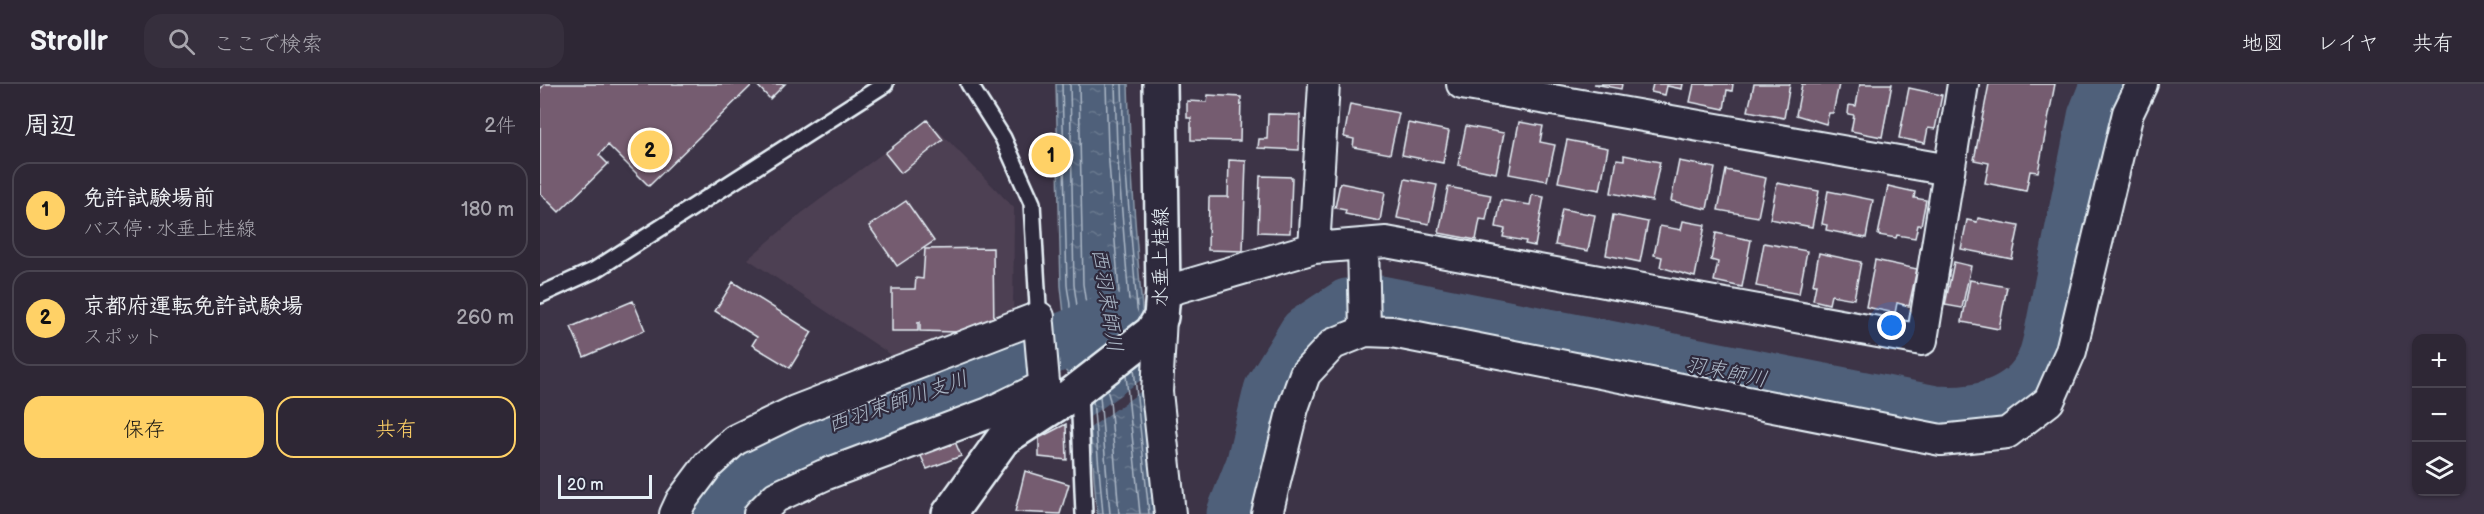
<!DOCTYPE html>
<html lang="ja">
<head>
<meta charset="utf-8">
<style>
  body { margin:0; font-family:"Balsamiq Sans","Klee One",sans-serif; background:#362f3d; color:#f1f3f6 }
  .controls { position:absolute; right:18px; bottom:18px; display:grid; overflow:hidden; border-radius:12px; box-shadow:0 2px 4px #0004 }
  .controls button { width:54px; height:54px; display:grid; place-items:center; padding:0; border:0; border-bottom:2px solid #494450; background:#2e2735; color:#f1f3f6; font:30px sans-serif }
  .scale { position:absolute; left:18px; bottom:15px; width:94px; box-sizing:border-box; padding-left:6px; border:3px solid #e8f1f8; border-top:0; font-size:16px; line-height:21px; white-space:nowrap; color:#e8f1f8; -webkit-text-stroke:4px #2f2a3d; paint-order:stroke }
  .you { position:absolute; left:1352px; top:242px; width:21px; height:21px; margin:-15px; border:4px solid #fff; border-radius:50%; background:#1a73e8; box-shadow:0 0 0 9px #1a73e833 }
  .badge { display:grid; place-items:center; width:39px; height:39px; border-radius:50%; background:#ffd166; color:#111; font-size:20px; font-weight:700 }
  .pin { position:absolute; translate:-50% -50%; border:3px solid #fff; box-shadow:0 2px 6px #0006 }
  .list { margin:0; padding:0; list-style:none }
  h2 { display:flex; justify-content:space-between; align-items:center; height:78px; margin:0; padding:0 24px; font-size:26px }
  h2 small { font-size:20px; font-weight:400; color:#a7a5ad }
  .list li { display:grid; grid-template-columns:39px 1fr auto; gap:18px; align-items:center; box-sizing:border-box; height:96px; margin:0 12px 12px; padding:0 12px; border:2px solid #494450; border-radius:18px }
  .list b { display:block; font-size:22px; white-space:nowrap }
  .list p { margin:0; font-size:20px; white-space:nowrap; color:#a7a5ad }
  .list em { font-size:20px; font-style:normal; color:#a7a5ad }
  .actions { display:flex; gap:12px; padding:18px 24px }
  .actions a { flex:1; padding:14px 0; border:2px solid #ffd166; border-radius:18px; text-align:center; font-size:21px; color:#ffd166 }
  .actions .main { background:#ffd166; color:#111 }
  .icon { flex:none; width:33px; height:33px; fill:none; stroke:currentColor; stroke-width:2; stroke-linecap:round; stroke-linejoin:round }
  .map { position:relative; flex:none; width:1944px; height:430px; overflow:hidden }
  header { display:flex; align-items:center; gap:36px; box-sizing:border-box; height:84px; padding:0 30px; background:#2e2735; border-bottom:2px solid #494450 }
  header strong { font-size:28px }
  nav { display:flex; gap:33px; margin-inline-start:auto; font-size:21px }
  .search { width:420px; height:54px; background:#362f3d; display:flex; align-items:center; gap:15px; box-sizing:border-box; padding:0 21px; border-radius:18px; color:#a7a5ad; font-size:22px }
  main { display:flex }
  aside { flex:1; background:#2e2735 }
  .map>svg:first-child { display:block }
  .built { fill:#4e4053 }
  .water { fill:url(#water-ripples); stroke:#8d9bac; stroke-width:1.5 }
  .pier { fill:#3d3447 }
  .lines { fill:none; stroke-linecap:round; stroke-linejoin:round }
  .shore { stroke:#abb7c6; stroke-width:1.5 }
  .river { stroke:#50617a; stroke-width:57 }
  .building { fill:#745c6f; stroke:#e8f1f8; stroke-width:1.5 }
  .service-casing { stroke:#e8f1f8; stroke-width:20 }
  .minor-casing { stroke:#e8f1f8; stroke-width:34 }
  .secondary-casing { stroke:#e8f1f8; stroke-width:38 }
  .service { stroke:#2f2a3d; stroke-width:15 }
  .minor { stroke:#2f2a3d; stroke-width:30 }
  .secondary { stroke:#2f2a3d; stroke-width:33 }
  .labels { text-anchor:middle; dominant-baseline:central; stroke-width:4.5; stroke-linejoin:round; paint-order:stroke }
  .street-label { font-size:20px; fill:#e8f1f8; stroke:#2f2a3d }
  .water-label { font-size:21px; font-style:italic; fill:#abb7c6; stroke:#2f2a3d }
</style>
</head>
<body>
<header>
<strong>Strollr</strong>
<div class="search"><svg class="icon" aria-label="search" viewBox="0 0 24 24"><circle cx="10" cy="10" r="6"/><path d="M15 15l6 6"/></svg>ここで検索</div>
<nav><a>地図</a><a>レイヤ</a><a>共有</a></nav>
</header>
<main>
<aside>
<h2>周辺<small>2件</small></h2>
<ul class="list">
<li><span class="badge">1</span><div><b>免許試験場前</b><p>バス停 · 水垂上桂線</p></div><em>180 m</em></li>
<li><span class="badge">2</span><div><b>京都府運転免許試験場</b><p>スポット</p></div><em>260 m</em></li>
</ul>
<div class="actions"><a class="main">保存</a><a>共有</a></div>
</aside>
<div class="map">
<svg width="1944" height="430" viewBox="0 0 1944 430">
  <defs>
    <pattern id="water-ripples" width="26" height="14" patternUnits="userSpaceOnUse" patternTransform="scale(1.5)"><rect width="26" height="14" fill="#50617a"/><path d="M2 4q2-2 4 0t4 0M15 11q2-2 4 0t4 0" fill="none" stroke="#69788e"/></pattern>
  </defs>
  <rect width="100%" height="100%" fill="#3d3447"/>
  <filter id="ink" filterUnits="userSpaceOnUse"><feTurbulence type="fractalNoise" baseFrequency=".0167" numOctaves="2"/><feDisplacementMap in="SourceGraphic" scale="12" xChannelSelector="R" yChannelSelector="G"/><feConvolveMatrix kernelMatrix="1 2 1 2 8 2 1 2 1" color-interpolation-filters="sRGB"/></filter>
  <g filter="url(#ink)">
    <!-- built -->
    <path class="built" d="M388 36 474 124 473 235 362 278 208 175 262 129Z"/>
    <!-- water -->
    <path class="water" d="M516 0H588C592 144 608 287 622 430H557L548 317 522 282V251L345 314 339 309 456 263 524 230 521 202Z"/>
    <!-- pier -->
    <path class="pier" d="M611 289 610 301 547 346V335Z"/>
    <g class="lines">
      <!-- shore -->
      <path class="shore" d="M530 0 534 201 538 229 532 242C539 255 531 271 539 282
        M539 0 543 200 547 227 543 243 546 277
        M566 0 568 66 582 248
        M575 0 577 65 591 242
        M582 0 584 65 598 236
        M516 241C537 230 529 222 527 201L522 0
        M594 284 609 430
        M586 291 600 430
        M567 306 570 316 579 430
        M560 312 570 430
        M553 316 563 430"/>
      <!-- river -->
      <path class="river" d="M165 430 169 421 228 376 270 349 443 289 571 238
        M695 430 714 382 732 307 767 250 808 223 840 220 1395 330C1437 333 1484 323 1504 281 1508 272 1510 263 1512 254L1556 33 1569 0"/>
    </g>
    <!-- building -->
    <path class="building" d="M5 0H213L109 102 68 61 59 71 68 80 19 128 0 109V5Z
      M216 0H245L230 15Z
      M1054 0H1082L1081 5Z
      M1113 0H1143L1142 5 1127 2 1125 11 1111 8Z
      M1154 0H1193L1192 7 1187 6 1184 25 1150 18Z
      M1214 0H1250L1244 34 1208 27Z
      M1262 0H1299L1293 29H1289L1286 40 1256 31Z
      M1320 0H1352L1342 53 1311 47 1314 31 1308 30 1309 21 1316 22Z
      M1449 0H1515L1498 88 1490 87 1486 107 1445 99 1449 79 1434 76Z
      M1369 4 1402 11 1395 45 1388 44 1385 59 1359 54Z
      M668 11 701 13 700 57 651 56V34H647V17L667 18Z
      M810 20 859 29 850 70 813 63 814 55 804 53Z
      M728 30 760 31 759 66 718 64 719 55H727Z
      M387 36 403 56 361 89 345 69Z
      M979 38 1003 42 1000 58 1015 61 1007 97 969 90Z
      M868 39 909 47 903 79 862 71Z
      M926 42 964 49 956 89 918 81Z
      M1027 56 1068 64 1060 106 1018 98Z
      M1084 71 1120 78 1112 117 1071 109 1077 75 1084 76Z
      M689 76 706 77 703 167 668 166 669 113H688Z
      M1139 77 1175 84 1167 125 1131 117Z
      M1186 86 1226 94 1218 133 1178 126Z
      M720 92 752 93 750 149 718 148Z
      M865 95 897 101 889 140 857 134Z
      M800 99 845 108 840 137 805 130 806 126 795 124Z
      M1237 99 1279 107 1272 143 1230 135Z
      M1348 102 1375 108 1374 114 1386 116 1381 141H1378L1375 154 1357 151 1356 154 1338 151Z
      M908 103 951 111 946 136 940 135 936 156 899 149Z
      M1288 107 1333 116 1326 154 1286 146 1287 141 1282 140Z
      M992 111 1004 113 995 162 985 160 986 157 963 153 965 145 956 143 961 116 990 121Z
      M366 117 394 157 357 182 329 142Z
      M1022 125 1055 131 1048 167 1015 161Z
      M1073 131 1108 138 1100 178 1066 171Z
      M1438 134 1479 142 1472 175 1421 165 1427 136 1437 138Z
      M1143 137 1165 141 1155 193 1120 183 1122 173 1114 171 1120 142 1141 146Z
      M1176 149 1211 156 1202 203 1174 197 1178 178 1171 176Z
      M1224 159 1267 167 1259 210 1216 202Z
      M453 164 454 249 380 247V238H378V247H352V205H375L376 194 383 195 385 165Z
      M1279 169 1321 178 1314 215 1291 211 1289 220 1273 216 1276 201H1273Z
      M1335 176 1377 185 1369 222 1357 219 1355 229 1326 223Z
      M1414 178 1431 182 1422 224 1405 221Z
      M1430 196 1467 203 1459 245 1422 238Z
      M193 198 272 248 250 284 212 261 217 253 175 227Z
      M93 217 105 246 44 273 31 243Z
      M526 340 527 376 499 373V354Z
      M414 355 421 372 387 385 380 370Z
      M485 387 529 400 520 430 475 428Z"/>
    <g class="lines">
      <defs>
        <path id="service" d="M429 0 463 54 492 119 499 239
          M0 211 55 186 345 0
          M539 307 544 430"/>
        <path id="minor" d="M922 0 1409 86
          M823 160 825 247
          M774 164 784 0
          M623 208 774 164 846 158 1382 256 1423 0
          M621 233 617 308 630 430
          M499 240 506 321
          M135 430 141 417 168 381 195 356 255 327 499 233
          M219 430 236 413 284 391 449 329 504 302
          M727 430 753 324 765 290 793 260 825 247 852 248 1401 356 1467 349 1509 317 1531 267 1588 29 1602 0"/>
        <path id="secondary" d="M409 430 463 355 531 311 612 248 621 233 623 208 620 0"/>
      </defs>
      <!-- service casing -->
      <use href="#service" class="service-casing"/>
      <!-- minor casing -->
      <use href="#minor" class="minor-casing"/>
      <!-- secondary casing -->
      <use href="#secondary" class="secondary-casing"/>
      <!-- service -->
      <use href="#service" class="service"/>
      <!-- minor -->
      <use href="#minor" class="minor"/>
      <!-- secondary -->
      <use href="#secondary" class="secondary"/>
    </g>
  </g>
  <g class="labels">
    <!-- street labels -->
    <g class="street-label">
      <text transform="translate(621 173) rotate(-90)">水垂上桂線</text>
    </g>
    <!-- water labels -->
    <g class="water-label">
      <text transform="translate(567 216) rotate(81)">西羽束師川</text>
      <text transform="translate(1186 288) rotate(11)">羽束師川</text>
      <text transform="translate(358 318) rotate(-19)">西羽束師川支川</text>
    </g>
  </g>
</svg>
<div class="controls">
<button>+</button>
<button>−</button>
<button><svg class="icon" aria-label="layers" viewBox="0 0 24 24"><path d="M12 4l9 5-9 5-9-5zM3 14l9 5 9-5"/></svg></button>
</div>
<div class="scale">20 m</div>
<div class="you"></div>
<div class="pin badge" style="left:511px;top:71px">1</div>
<div class="pin badge" style="left:110px;top:66px">2</div>
</div>
</main>
</body>
</html>
